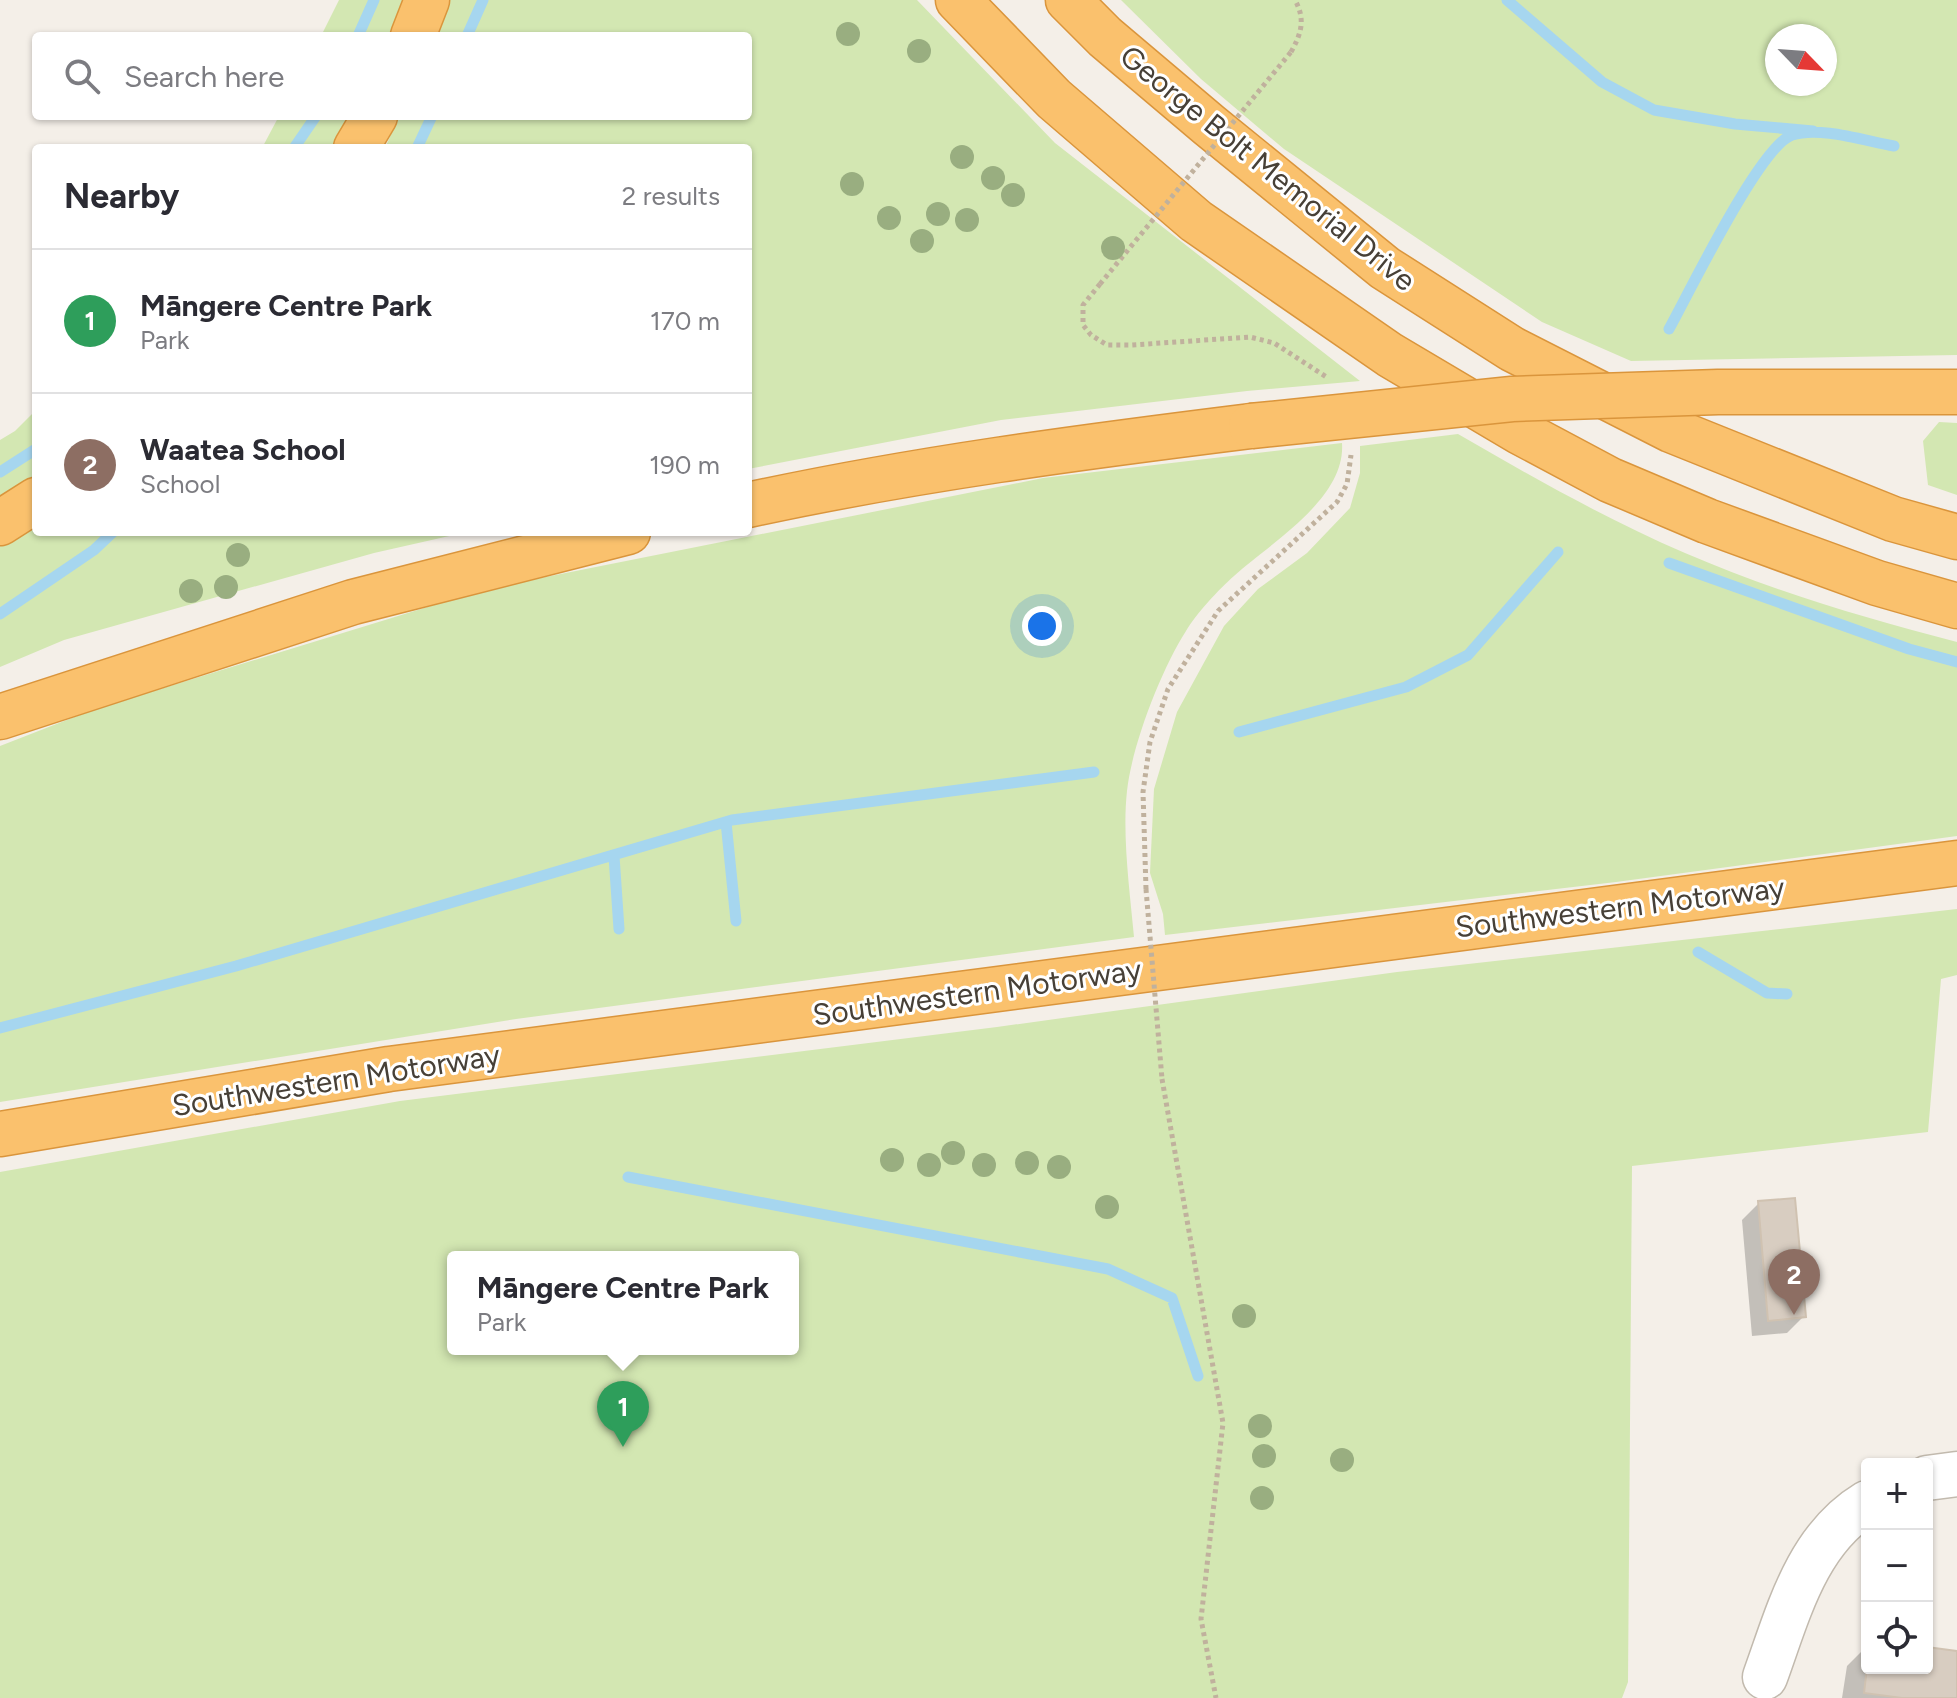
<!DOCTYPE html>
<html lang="en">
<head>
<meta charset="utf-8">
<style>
  body { margin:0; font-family:Figtree,sans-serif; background:#f2f2f3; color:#2b2b33 }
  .controls { position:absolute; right:24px; bottom:24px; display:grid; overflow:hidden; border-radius:8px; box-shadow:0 2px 6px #0004 }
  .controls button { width:72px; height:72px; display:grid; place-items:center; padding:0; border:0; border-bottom:2px solid #e1e1e2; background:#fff; color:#2b2b33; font:40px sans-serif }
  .compass { position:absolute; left:1765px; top:24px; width:72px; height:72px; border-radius:50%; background:#fff; box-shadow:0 2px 6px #0004; rotate:115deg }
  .you { position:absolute; left:1042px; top:626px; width:28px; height:28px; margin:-20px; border:6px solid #fff; border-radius:50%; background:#1a73e8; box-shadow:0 0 0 12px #1a73e833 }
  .badge { display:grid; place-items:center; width:52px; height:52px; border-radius:50%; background:#ea580c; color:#fff; font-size:26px; font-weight:700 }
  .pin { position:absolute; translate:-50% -66px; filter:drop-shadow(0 2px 4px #0008) }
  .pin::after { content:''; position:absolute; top:42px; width:28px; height:24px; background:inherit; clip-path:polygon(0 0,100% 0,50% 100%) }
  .popup { position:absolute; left:447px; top:1251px; width:352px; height:104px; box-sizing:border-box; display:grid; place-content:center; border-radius:8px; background:#fff; filter:drop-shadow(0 2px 6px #0005); font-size:26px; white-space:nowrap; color:#7c7c81 }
  .popup b { font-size:30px; color:#2b2b33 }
  .popup::after { content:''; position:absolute; left:50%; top:100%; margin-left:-16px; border:16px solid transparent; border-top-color:#fff }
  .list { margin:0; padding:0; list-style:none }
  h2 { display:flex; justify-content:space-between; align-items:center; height:104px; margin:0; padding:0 32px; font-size:34px }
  h2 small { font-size:26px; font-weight:400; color:#7c7c81 }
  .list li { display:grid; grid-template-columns:52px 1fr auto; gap:24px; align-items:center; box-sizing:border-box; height:144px; padding:0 32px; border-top:2px solid #e1e1e2 }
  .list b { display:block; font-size:30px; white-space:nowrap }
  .list p { margin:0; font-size:26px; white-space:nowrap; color:#7c7c81 }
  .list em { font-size:26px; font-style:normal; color:#7c7c81 }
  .icon { flex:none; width:44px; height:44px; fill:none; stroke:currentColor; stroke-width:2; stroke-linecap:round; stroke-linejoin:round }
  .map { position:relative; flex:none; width:1957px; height:1698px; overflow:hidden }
  .search { position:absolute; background:#fff; box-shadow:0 2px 6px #0004; left:32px; top:32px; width:720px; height:88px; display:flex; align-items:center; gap:20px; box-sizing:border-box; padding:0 28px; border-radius:8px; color:#7c7c81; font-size:30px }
  .panel { position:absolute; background:#fff; box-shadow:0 2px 6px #0004; left:32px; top:144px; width:720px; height:392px; border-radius:8px }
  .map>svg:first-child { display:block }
  .green { fill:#d3e7b2; fill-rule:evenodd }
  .shadow { fill:#0003 }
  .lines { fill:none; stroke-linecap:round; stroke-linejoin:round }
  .stream { stroke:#a6d6ef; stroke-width:11 }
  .building { fill:#d8cdc1; stroke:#d0c2b1; stroke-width:2 }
  .minor-casing { stroke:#c2baae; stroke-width:47 }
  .highway-casing { stroke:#da953c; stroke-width:47 }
  .path { stroke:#c0b19d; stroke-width:5; stroke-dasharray:4 4; stroke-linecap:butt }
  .minor { stroke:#fff; stroke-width:44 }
  .highway { stroke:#fac16d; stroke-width:44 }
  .highway-bridge-casing { stroke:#da953c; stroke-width:47; stroke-linecap:butt }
  .path-bridge { stroke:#c0b19d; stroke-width:5; stroke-dasharray:4 4; stroke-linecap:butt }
  .highway-bridge { stroke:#fac16d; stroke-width:44 }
  .tree { fill:#99ae80 }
  .labels { text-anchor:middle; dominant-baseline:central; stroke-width:6; stroke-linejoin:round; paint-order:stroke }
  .street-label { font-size:30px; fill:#474037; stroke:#fff }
</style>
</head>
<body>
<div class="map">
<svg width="1957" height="1698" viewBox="0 0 1957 1698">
  <rect width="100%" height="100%" fill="#f4efe8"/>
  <!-- green -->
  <path class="green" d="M339 0H417L403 36H321Z
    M448 0H917L1055 143 1360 381 1247 391 1001 420 748 469V148H385L399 116H748V36H433Z
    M1121 0H1957V355L1631 361 1542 322 1284 149 1201 79ZM1825 36V84H1777V36Z
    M279 116H364L346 148H262Z
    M36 410V489L0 512V440L15 431Z
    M1939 422 1957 423V495L1928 485 1923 441Z
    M1458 434C1532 477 1606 519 1685 553 1773 591 1865 618 1957 642V836L1616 882 1165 935 1163 914 1150 873 1154 789 1177 712 1224 626 1258 589 1307 553 1350 508 1360 473V446Z
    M1342 443C1346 499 1270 543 1234 576 1219 589 1196 614 1186 631 1161 670 1132 745 1127 791 1122 836 1130 892 1134 937L516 1019 0 1102V746L95 709 486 589 1043 478Z
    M36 519V532H467L374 553 64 640 0 667V544Z
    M1957 909V975L1941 979 1928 1132 1632 1166 1628 1682 1622 1698H0V1172L400 1101 997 1027 1397 972ZM453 1257H793V1349H453Z"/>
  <!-- shadow -->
  <path class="shadow" d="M1759 1203 1804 1316 1787 1333 1752 1336 1742 1220Z
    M1867 1646V1668H1927V1649L1957 1653V1698H1842L1847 1666Z"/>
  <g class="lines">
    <!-- stream -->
    <path class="stream" d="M1507 0 1602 82 1654 110 1735 124 1813 131
      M358 36 374 0
      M467 36 483 0
      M294 148 316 116
      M417 148 432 116
      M1669 329C1689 293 1760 146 1792 135 1820 126 1865 141 1894 146
      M0 472 36 449
      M1669 563 1909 649 1957 662
      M0 614 94 550 113 532
      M1239 732 1406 687 1468 655 1558 552
      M726 822 736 921
      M614 856 619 929
      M1698 952 1767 993 1787 994
      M0 1028 236 966 732 820 1094 772
      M628 1177 1108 1269 1172 1298 1198 1376"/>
  </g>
  <!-- building -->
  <path class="building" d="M1795 1198 1806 1317 1768 1321 1758 1201Z
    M1927 1647 1957 1651V1698H1902L1864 1693 1867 1668H1927Z"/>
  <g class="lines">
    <defs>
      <path id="minor" d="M1927 1478 1957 1474
        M1765 1677C1788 1614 1806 1540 1867 1503"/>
      <path id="highway" d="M958 0 1054 99 1196 221 1390 355 1520 432 1610 480 1707 521 1877 583 1957 606
        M1068 0 1105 37 1209 125 1385 268 1512 349 1671 430 1893 519 1957 537
        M413 36 427 0
        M356 148 375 116
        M748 505C914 469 1082 447 1251 426
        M0 523 36 500
        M0 717 353 602 628 532
        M0 1134 389 1069 1957 863"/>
    </defs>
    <!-- minor casing -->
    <use href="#minor" class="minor-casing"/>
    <!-- highway casing -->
    <use href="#highway" class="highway-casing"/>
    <!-- path -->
    <path class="path" d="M1291 52C1301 34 1306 20 1295 0
      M1100 284 1083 305V325L1091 335 1107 345H1132L1250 337 1274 343 1328 378
      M1146 889 1143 792 1150 742 1168 689 1218 611 1337 502 1347 484 1351 455
      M1162 1079 1223 1423 1201 1619 1216 1698"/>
    <!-- minor -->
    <use href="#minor" class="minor"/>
    <!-- highway -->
    <use href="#highway" class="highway"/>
    <defs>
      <path id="highway-bridge" d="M1251 426 1512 399 1718 392H1957"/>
    </defs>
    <!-- highway-bridge casing -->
    <use href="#highway-bridge" class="highway-bridge-casing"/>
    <!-- path-bridge -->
    <path class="path-bridge" d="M1100 284 1291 52
      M1146 889 1162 1079"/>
    <!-- highway-bridge -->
    <use href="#highway-bridge" class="highway-bridge"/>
  </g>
  <!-- trees -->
  <g class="tree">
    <circle cx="848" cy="34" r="12"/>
    <circle cx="919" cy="51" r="12"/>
    <circle cx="962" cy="157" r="12"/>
    <circle cx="993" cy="178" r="12"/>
    <circle cx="852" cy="184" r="12"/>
    <circle cx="1013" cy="195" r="12"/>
    <circle cx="938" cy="214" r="12"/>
    <circle cx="889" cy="218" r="12"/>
    <circle cx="967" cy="220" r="12"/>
    <circle cx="922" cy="241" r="12"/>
    <circle cx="1113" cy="248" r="12"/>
    <circle cx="238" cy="555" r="12"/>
    <circle cx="226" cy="587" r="12"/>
    <circle cx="191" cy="591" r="12"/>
    <circle cx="953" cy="1153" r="12"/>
    <circle cx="892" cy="1160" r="12"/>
    <circle cx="1027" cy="1163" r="12"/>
    <circle cx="929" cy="1165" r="12"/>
    <circle cx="984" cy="1165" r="12"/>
    <circle cx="1059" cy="1167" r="12"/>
    <circle cx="1107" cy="1207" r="12"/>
    <circle cx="1244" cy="1316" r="12"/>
    <circle cx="1260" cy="1426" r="12"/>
    <circle cx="1264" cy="1456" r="12"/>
    <circle cx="1342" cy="1460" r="12"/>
    <circle cx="1262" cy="1498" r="12"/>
  </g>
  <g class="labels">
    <!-- street labels -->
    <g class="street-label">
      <text transform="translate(1268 168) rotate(39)">George Bolt Memorial Drive</text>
      <text transform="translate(1620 907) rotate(-7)">Southwestern Motorway</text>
      <text transform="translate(977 992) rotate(-8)">Southwestern Motorway</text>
      <text transform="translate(336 1080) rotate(-9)">Southwestern Motorway</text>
    </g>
  </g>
</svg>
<div class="controls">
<button>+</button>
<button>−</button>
<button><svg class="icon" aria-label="locate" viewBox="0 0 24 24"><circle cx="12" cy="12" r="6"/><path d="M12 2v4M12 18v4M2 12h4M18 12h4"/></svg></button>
</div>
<svg class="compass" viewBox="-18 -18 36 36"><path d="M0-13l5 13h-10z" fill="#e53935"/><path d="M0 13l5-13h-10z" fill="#7c7c81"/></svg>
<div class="you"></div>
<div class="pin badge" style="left:623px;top:1447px;background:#2e9e5b">1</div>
<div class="popup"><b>Māngere Centre Park</b>Park</div>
<div class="pin badge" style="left:1794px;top:1315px;background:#8d6e63">2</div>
<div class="search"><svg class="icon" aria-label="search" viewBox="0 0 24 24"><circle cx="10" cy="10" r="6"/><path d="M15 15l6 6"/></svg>Search here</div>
<section class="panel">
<h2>Nearby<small>2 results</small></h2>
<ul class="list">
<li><span class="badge" style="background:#2e9e5b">1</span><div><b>Māngere Centre Park</b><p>Park</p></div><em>170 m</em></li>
<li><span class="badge" style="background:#8d6e63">2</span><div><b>Waatea School</b><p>School</p></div><em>190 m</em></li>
</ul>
</section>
</div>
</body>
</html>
